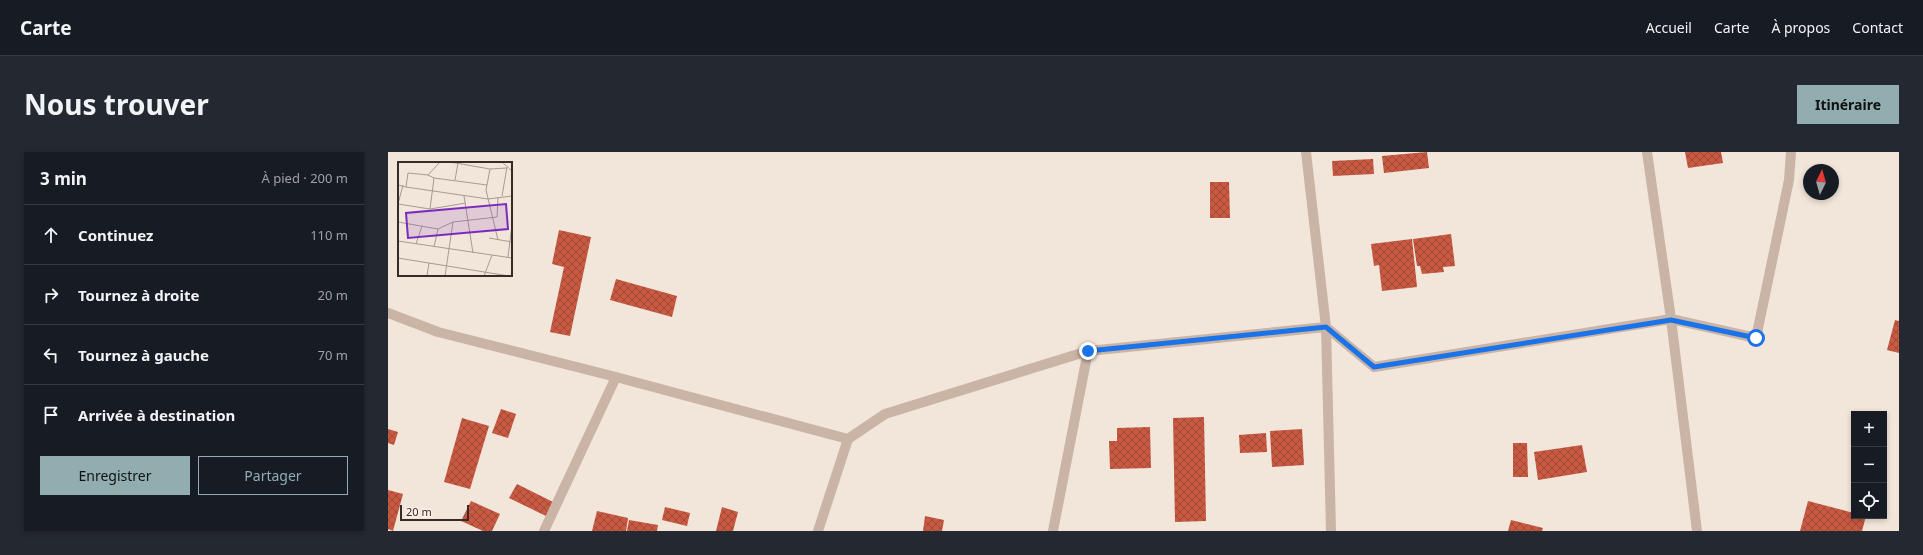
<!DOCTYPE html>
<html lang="fr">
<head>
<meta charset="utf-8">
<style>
  body { margin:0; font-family:"Noto Sans",sans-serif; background:#242831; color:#f1f3f6 }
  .controls { position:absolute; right:12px; bottom:12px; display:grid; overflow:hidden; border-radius:0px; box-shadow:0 2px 6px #0003 }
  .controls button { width:36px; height:36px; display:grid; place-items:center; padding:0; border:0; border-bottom:1px solid #363941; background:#171b24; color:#f1f3f6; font:20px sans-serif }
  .compass { position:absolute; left:1415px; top:12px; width:36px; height:36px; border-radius:50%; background:#171b24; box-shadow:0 2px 6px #0003; rotate:5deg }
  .scale { position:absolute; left:12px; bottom:10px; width:69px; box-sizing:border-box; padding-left:4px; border:2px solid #362b27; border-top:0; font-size:11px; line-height:14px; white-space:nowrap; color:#362b27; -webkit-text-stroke:3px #faefe6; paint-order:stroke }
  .stop { position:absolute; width:12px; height:12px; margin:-9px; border:3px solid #1a73e8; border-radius:50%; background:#fff }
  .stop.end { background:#1a73e8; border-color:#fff; box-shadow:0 1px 4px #0008 }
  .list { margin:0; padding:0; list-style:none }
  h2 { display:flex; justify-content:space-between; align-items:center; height:52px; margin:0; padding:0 16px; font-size:17px }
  h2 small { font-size:13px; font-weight:400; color:#9ea1a6 }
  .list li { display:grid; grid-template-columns:26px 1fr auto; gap:12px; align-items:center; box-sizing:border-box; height:60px; padding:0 16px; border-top:1px solid #363941 }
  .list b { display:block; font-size:15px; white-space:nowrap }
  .list em { font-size:13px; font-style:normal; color:#9ea1a6 }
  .actions { display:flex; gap:8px; padding:12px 16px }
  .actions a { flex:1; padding:9px 0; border:1px solid #91adaf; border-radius:0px; text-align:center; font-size:14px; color:#91adaf }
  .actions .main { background:#91adaf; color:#111 }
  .icon { flex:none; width:22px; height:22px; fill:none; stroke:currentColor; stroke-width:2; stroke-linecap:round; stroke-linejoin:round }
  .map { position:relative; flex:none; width:1511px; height:379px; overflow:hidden; border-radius:0px }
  header { display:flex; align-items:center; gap:24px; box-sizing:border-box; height:56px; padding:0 20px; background:#171b24; border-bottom:1px solid #363941 }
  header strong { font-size:19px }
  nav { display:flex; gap:22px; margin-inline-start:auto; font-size:14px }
  .intro { display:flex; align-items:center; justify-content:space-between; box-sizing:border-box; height:96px; padding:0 24px }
  h1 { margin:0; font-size:28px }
  .button { padding:10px 18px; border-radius:0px; background:#91adaf; color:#111; font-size:14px; font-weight:700 }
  main { display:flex; gap:24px; padding:0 24px }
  aside { flex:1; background:#171b24; border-radius:0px; box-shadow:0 2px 6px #0003 }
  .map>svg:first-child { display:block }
  .building { fill:url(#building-cross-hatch) }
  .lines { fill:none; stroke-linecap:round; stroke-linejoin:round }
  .street { stroke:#cab4a6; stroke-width:10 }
  .route { stroke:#1a73e8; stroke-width:5 }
  .inset-road { fill:none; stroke:#a79b92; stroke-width:1 }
  .view { fill:#7b2cbf; fill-opacity:0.15; stroke:#7b2cbf; stroke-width:2 }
  .inset-edge { fill:none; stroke:#362b27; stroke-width:2 }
</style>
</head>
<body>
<header>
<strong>Carte</strong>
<nav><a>Accueil</a><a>Carte</a><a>À propos</a><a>Contact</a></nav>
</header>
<div class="intro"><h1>Nous trouver</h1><a class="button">Itinéraire</a></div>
<main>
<aside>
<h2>3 min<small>À pied · 200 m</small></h2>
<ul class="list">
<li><svg class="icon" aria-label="ahead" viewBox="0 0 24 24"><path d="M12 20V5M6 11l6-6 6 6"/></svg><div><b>Continuez</b></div><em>110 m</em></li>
<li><svg class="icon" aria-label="right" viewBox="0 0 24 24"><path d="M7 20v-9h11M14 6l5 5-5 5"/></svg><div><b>Tournez à droite</b></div><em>20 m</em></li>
<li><svg class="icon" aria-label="left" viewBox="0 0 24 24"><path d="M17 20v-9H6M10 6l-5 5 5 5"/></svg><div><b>Tournez à gauche</b></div><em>70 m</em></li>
<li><svg class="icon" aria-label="arrive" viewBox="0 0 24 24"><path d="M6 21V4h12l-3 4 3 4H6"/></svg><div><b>Arrivée à destination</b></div></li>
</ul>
<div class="actions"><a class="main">Enregistrer</a><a>Partager</a></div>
</aside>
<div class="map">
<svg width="1511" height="379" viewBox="0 0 1511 379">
  <defs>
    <pattern id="building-cross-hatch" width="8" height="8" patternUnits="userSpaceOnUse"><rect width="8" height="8" fill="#c85942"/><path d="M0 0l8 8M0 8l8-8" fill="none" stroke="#a34a37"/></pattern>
  </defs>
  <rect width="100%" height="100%" fill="#f2e5da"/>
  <!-- building -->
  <path class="building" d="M1039 0 1041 16 996 21 994 4Z
    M1297 0H1333L1335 11 1300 16Z
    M985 7 986 22 945 24 944 9Z
    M822 30H841L842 66H822Z
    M171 78 203 85 182 184 162 180 176 115 164 112Z
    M1063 82 1067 114 1055 115 1056 120 1034 122 1032 114H1029L1025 87Z
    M1024 87 1029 135 994 139 991 113 986 114 983 92Z
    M228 127 289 144 284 165 222 148Z
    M1507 168 1511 169V201L1499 198Z
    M113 257 128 262 120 286 104 281Z
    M816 265 818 369 787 370 785 266Z
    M74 266 101 274 82 337 56 330Z
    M762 275 763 316 722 317 721 289H729V276Z
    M0 277 10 280 6 293 0 291Z
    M914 277 916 313 884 315 882 279Z
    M878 281 879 300 852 301 851 283Z
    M1125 291H1139L1140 325H1125Z
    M1194 293 1199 320 1150 328 1146 300Z
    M129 332 167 351 160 365 121 346Z
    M0 338 15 342 5 379 0 377Z
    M83 349 112 362 104 379H95L73 369Z
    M1420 349 1466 361V364H1478L1474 379H1412Z
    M277 355 302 361 299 374 274 368Z
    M334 355 350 360 345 379H328Z
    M209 359 240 366 238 379H204Z
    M537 364 556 368 554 379H535Z
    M241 368 270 373 269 379H239Z
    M1123 368 1155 376 1154 379H1120Z"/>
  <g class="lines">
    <!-- street -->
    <path class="street" d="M918 0 938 175 943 379
      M1259 0 1283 167 1309 379
      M0 161 50 180 228 225 460 287 497 262 700 199 938 175 986 215 1283 167 1368 186 1401 28 1403 0
      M156 379 228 225
      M430 379 460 287
      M665 379 700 199"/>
  </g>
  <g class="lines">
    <!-- route -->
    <path class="route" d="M700 199 938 175 986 215 1283 168 1368 186"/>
  </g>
  <!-- overview -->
  <g transform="translate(10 10)">
    <rect width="114" height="114" fill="#f2e5da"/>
    <path class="inset-road" d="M52 0 92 7 109 6M104 0 114 9M92 7 88 28 100 78M30 13 36 16 89 23M57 18 60 1M0 23 8 25 10 11 30 13 42 0M8 25 90 37 114 34M66 34 75 91M104 34 109 5M0 42 32 47 68 41M0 42 5 23M32 47 36 16M0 60 40 67 55 60 99 55 100 36M91 76 114 80M0 79 114 96M18 82 24 64M36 85 40 67M110 95 114 63M0 96 111 114M29 114 31 101M47 114 55 60M86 114 94 93"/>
    <path class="view" d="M108 42 110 67 10 76 8 51Z"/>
    <rect width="114" height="114" class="inset-edge"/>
  </g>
</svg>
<div class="controls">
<button>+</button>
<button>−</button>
<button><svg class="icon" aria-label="locate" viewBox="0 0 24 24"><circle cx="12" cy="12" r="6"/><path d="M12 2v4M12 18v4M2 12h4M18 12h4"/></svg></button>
</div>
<svg class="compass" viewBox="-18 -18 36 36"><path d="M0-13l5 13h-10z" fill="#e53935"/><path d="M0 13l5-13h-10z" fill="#9ea1a6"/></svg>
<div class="scale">20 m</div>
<div class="stop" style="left:1368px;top:186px"></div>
<div class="stop end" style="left:700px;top:199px"></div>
</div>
</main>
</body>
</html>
